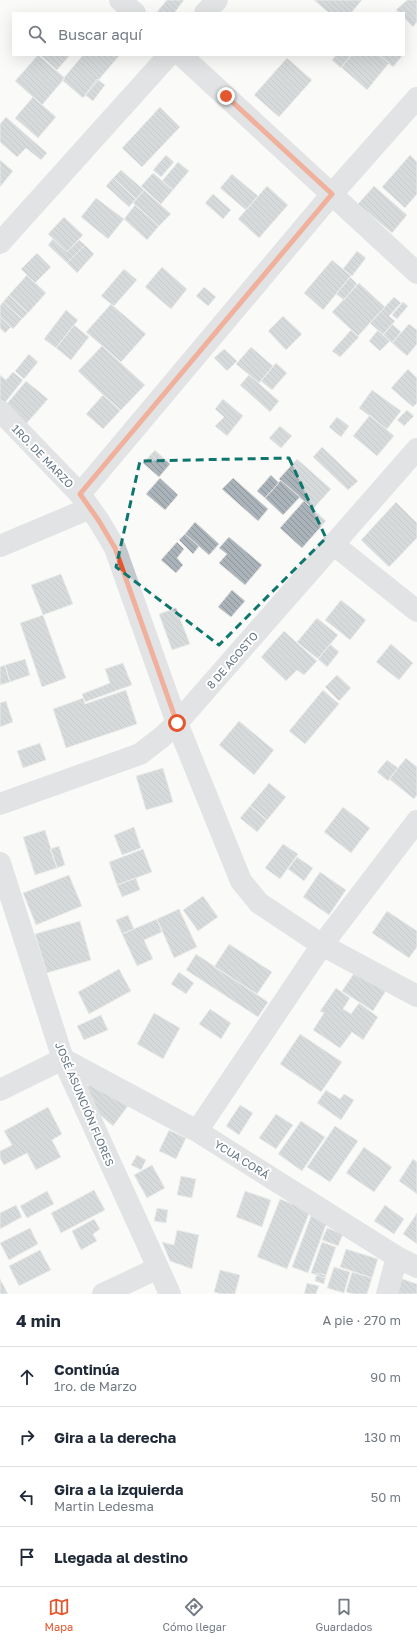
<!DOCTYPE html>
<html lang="es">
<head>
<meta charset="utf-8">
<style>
  body { margin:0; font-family:"Golos Text",sans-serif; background:#f6f6f7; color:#1f2937 }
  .stop { position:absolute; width:12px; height:12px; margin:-9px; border:3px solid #e4572e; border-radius:50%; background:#fff }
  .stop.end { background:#e4572e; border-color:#fff; box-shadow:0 1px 4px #0008 }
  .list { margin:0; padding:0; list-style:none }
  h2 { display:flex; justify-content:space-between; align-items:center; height:52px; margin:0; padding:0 16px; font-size:17px }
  h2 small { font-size:13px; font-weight:400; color:#747a83 }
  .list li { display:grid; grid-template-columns:26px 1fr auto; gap:12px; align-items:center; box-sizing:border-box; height:60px; padding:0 16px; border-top:1px solid #e0e1e3 }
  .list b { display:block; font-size:15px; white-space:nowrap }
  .list p { margin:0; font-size:13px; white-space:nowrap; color:#747a83 }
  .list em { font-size:13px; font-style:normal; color:#747a83 }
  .icon { flex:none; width:22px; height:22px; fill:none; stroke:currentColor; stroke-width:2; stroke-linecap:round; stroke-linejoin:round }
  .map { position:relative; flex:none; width:417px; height:1294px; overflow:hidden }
  .search { position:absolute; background:#fff; box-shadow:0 4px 16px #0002; left:12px; right:12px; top:12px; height:44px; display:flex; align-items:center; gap:10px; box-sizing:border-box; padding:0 14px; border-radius:0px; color:#747a83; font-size:15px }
  .sheet { height:292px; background:#fff }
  nav { display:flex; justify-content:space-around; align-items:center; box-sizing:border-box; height:56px; border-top:1px solid #e0e1e3; background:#fff; font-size:11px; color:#747a83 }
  nav a { display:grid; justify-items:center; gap:2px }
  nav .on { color:#e4572e }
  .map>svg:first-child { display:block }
  .building { fill:url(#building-back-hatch); stroke:#dcdcda }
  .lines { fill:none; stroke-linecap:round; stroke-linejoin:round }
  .minor { stroke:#c3c8cc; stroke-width:22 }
  .tertiary { stroke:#c3c8cc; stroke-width:22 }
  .route { stroke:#e4572e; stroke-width:5 }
  .marked { fill:none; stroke:#0f766e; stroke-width:3; stroke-dasharray:8 5; stroke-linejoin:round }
  .labels { text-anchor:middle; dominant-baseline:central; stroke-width:4; stroke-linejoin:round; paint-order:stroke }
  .street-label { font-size:11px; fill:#657683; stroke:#fff }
</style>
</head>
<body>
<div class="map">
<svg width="417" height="1294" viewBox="0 0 417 1294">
  <defs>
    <pattern id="building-back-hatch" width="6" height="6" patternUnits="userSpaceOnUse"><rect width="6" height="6" fill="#aab3b9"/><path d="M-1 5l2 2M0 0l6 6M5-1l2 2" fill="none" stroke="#8e969c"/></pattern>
  </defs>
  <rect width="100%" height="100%" fill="#fafaf8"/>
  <!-- building -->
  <path class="building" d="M167 0H184L174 13H156Z
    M314 0H362L351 13H329Z
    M407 0H417V22L413 27 404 18V13H399L396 10Z
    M38 55 65 78 42 105 15 81Z
    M40 55H70L57 70Z
    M83 55H117L119 56 83 98 62 80Z
    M336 55H351L341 68 332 60Z
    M352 55H379L389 63 367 90 341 67Z
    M379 55H403L393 67Z
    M287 58 312 80 279 117 254 95Z
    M97 79 105 85 93 101 85 95Z
    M33 97 56 117 38 138 15 118Z
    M160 107 180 127 142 167 122 148Z
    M6 117 47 153 41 160 26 148 17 157 0 142V124Z
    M166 155 174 162 161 177 153 170Z
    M410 155 417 162V194L405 208 382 187Z
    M0 160 13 171 0 187Z
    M178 162 189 171 173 190 162 181Z
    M121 170 144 190 136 199 113 178Z
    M153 173 173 190 161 204 141 186Z
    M232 174 258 196 246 210 220 188Z
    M113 178 136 199 129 207 106 186Z
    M267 186 288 205 259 238 238 219Z
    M374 186 407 215 392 233 358 204Z
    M144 190 171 214 159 226 133 203Z
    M213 194 231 210 223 219 205 203Z
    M96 198 124 219 108 239 81 217Z
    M135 205 159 226 147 240 124 219Z
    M64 217 83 235 67 252 48 234Z
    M53 239 67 252 79 240 85 245 67 263 48 245Z
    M85 245 94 254 77 273 67 263Z
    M357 251 366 258 352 276 343 269Z
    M37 253 51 267 35 283 21 269Z
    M332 260 351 276 323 310 304 293Z
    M162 267 187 289 171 309 145 287Z
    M124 269 137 280 114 306 101 296Z
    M27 275 46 293 28 313 9 295Z
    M350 277 357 284 344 300 336 294Z
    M359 283 385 307 358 336 332 312Z
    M204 287 216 297 208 306 196 296Z
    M9 295 28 313 22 319 3 302Z
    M394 297 401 303 389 316 395 321 383 335 370 323Z
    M3 302 22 319 13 329 0 317V306Z
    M403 302 408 306 397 319 392 315Z
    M111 304 146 334 121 362 86 332Z
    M66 310 78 320 56 348 44 339Z
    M283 316 302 334 286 350 268 331Z
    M0 317 11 327 5 333 0 328Z
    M392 324 401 332 392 343 383 335Z
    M409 324 417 330V344L407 356 392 343Z
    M74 325 89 337 71 360 56 348Z
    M351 330 359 337 340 357 332 351Z
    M378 330 390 341 380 351 369 341Z
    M102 346 145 385 120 411 78 371Z
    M251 347 273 366 259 383 236 364Z
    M224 349 237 361 227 371 214 358Z
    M29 354 38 362 24 379 15 371Z
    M276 363 287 373 272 390 261 381Z
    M408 369 417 378V403L413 407 391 388Z
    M13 372 23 380 4 404 0 400V375L6 380Z
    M249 375 279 401 270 412 240 385Z
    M26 381 48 399 26 424 5 406Z
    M372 390 401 411 387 429 359 408Z
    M103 395 121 410 103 429 86 414Z
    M223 399 243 416 227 436 215 426 224 417 215 409Z
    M407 410 414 416 404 426 397 420Z
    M370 415 394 436 377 456 353 436Z
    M337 417 349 426 341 437 329 427Z
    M280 426 292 436 281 448 269 438Z
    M322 447 358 481 348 490 313 457Z
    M155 450 170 464 159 477 143 463Z
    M297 459 331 489 313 509 279 479Z
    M271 475 279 483 265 498 257 491Z
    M160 478 178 495 165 510 146 494Z
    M233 478 268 509 258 521 222 489Z
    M281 480 300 497 283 515 265 498Z
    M304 501 326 521 302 548 280 528Z
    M396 502 417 523V538L389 567 361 540Z
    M195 522 219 544 209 555 185 534Z
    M185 534 199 546 193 554 179 540Z
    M229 537 262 565 245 585 219 563 227 554 219 548Z
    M177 542 184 549 177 558 183 565 176 573 161 560Z
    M61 574 73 604 43 615 31 585Z
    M232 590 245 601 231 617 218 607Z
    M341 600 366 620 350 640 325 620Z
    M176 608 190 644 172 650 159 614Z
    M43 615 66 678 42 687 20 623Z
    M317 618 338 635 318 659 297 642Z
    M284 631 317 661 304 675 297 670 286 681 261 657Z
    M330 644 339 652 327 667 318 659Z
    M391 644 413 663 399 680 376 662Z
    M25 659 30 675 10 682 5 665Z
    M123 663 132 685 85 702 82 694 110 683 105 669Z
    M5 665 10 682 0 685V667Z
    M337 675 351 688 339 701 325 687Z
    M126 690 137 724 66 748 53 709 83 698 85 704Z
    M323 690 339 704 305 744 289 731Z
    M6 701 13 722 0 727V703Z
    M239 721 274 750 254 775 219 745Z
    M40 743 46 760 23 768 17 751Z
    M406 758 417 767V795L414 799 389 779Z
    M387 760 398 768 388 781 377 772Z
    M163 768 173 802 146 810 136 776Z
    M269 783 286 797 267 820 250 806Z
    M250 806 267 820 257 832 240 818Z
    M343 807 370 828 351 853 324 832Z
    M134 827 141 848 122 855 114 835Z
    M45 830 57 868 35 875 23 837Z
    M283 844 298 854 280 879 265 868Z
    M59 846 65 865 57 868 50 849Z
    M143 849 152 872 117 885 109 862Z
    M297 857 313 868 304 881 288 869Z
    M320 872 346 890 329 915 303 897Z
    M69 875 82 906 36 925 23 893Z
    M136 878 140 890 122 897 117 885Z
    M203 896 218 917 198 931 183 910Z
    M179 909 197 947 174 958 157 919Z
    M387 911 417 931V947L409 958 372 933Z
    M128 915 134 929 122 934 116 920Z
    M157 919 162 932 144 940 153 959 137 966 122 934Z
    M80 921 91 960 47 973 35 934Z
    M229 944 272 972 257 994 214 967Z
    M196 954 268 1002 258 1017 186 970Z
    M359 966 389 986 373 1011 342 991Z
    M119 969 131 991 89 1014 78 992Z
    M179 972 194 983 186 994 171 984Z
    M336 988 350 998 343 1009 351 1014 359 1003 378 1017 363 1040 352 1032 340 1048 313 1030 324 1013 320 1011Z
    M210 1009 231 1023 221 1039 199 1024Z
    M154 1013 180 1028 163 1059 137 1044Z
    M101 1015 108 1030 84 1040 77 1026Z
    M300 1034 342 1062 321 1092 280 1064Z
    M90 1085 128 1106 113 1126 91 1107 83 1086Z
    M326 1090 340 1099 344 1094 354 1100 341 1120 317 1103Z
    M240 1105 253 1113 239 1135 226 1126Z
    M48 1107 62 1134 52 1140 61 1157 36 1170 27 1153 4 1165 0 1158V1151L12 1145 4 1131Z
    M276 1114 293 1125 276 1149 259 1138Z
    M301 1121 325 1137 302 1171 278 1154Z
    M335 1126 358 1141 330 1182 307 1167Z
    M169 1130 186 1138 176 1159 159 1151Z
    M364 1147 392 1167 374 1192 346 1173Z
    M137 1155 146 1160 141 1170 131 1165Z
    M413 1159 417 1162V1194L399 1181Z
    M152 1165 165 1188 147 1198 134 1175Z
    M181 1176 196 1179 192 1198 177 1195Z
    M94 1190 105 1210 61 1233 51 1213Z
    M47 1191 54 1204 27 1218 20 1206Z
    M245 1191 271 1200 262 1227 236 1217Z
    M280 1199 310 1211 287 1269 257 1257Z
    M16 1205 22 1217 0 1229V1213Z
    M385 1205 404 1219 394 1234 374 1221Z
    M157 1208 168 1210 166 1223 154 1221Z
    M417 1213V1244L403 1234Z
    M311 1216 327 1222 308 1273 292 1267Z
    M94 1219 100 1229 93 1234 97 1241 81 1250 72 1231Z
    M30 1228 38 1244 9 1260 0 1243Z
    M327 1228 343 1234 338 1246 322 1240Z
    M177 1230 199 1235 192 1269 170 1261 162 1242 174 1245Z
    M322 1242 336 1247 325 1278 311 1273Z
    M346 1249 378 1259 372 1278 340 1267Z
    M40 1250 51 1270 19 1286 9 1266Z
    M334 1267 350 1272 344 1293 327 1288Z
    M220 1270 240 1275 235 1294H221L214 1292Z
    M352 1272 372 1278 367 1294H353L346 1292Z
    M317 1273 326 1275 324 1284 315 1281Z
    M397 1277 417 1284V1294H392Z
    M0 1279 8 1294H0Z
    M307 1283 319 1286 316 1294H304Z"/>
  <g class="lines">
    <!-- minor -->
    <path class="minor" d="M205 13 217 0
      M0 243 169 55
      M0 411 80 494 99 521 115 548 177 723 241 881 259 903 322 945 417 996
      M80 494 332 194 417 98
      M333 544 417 611
      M0 546 90 508
      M0 1090 63 1059 197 1131 397 1257 417 1267
      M197 1131 322 945 417 821
      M103 1294 158 1268
      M387 1294 397 1257"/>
    <!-- tertiary -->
    <path class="tertiary" d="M120 0 135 13
      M181 55 417 273
      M0 804 140 754 162 737 177 723 417 449
      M0 863 63 1059 170 1294"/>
  </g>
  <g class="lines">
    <!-- route -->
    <path class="route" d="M177 723 115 548 99 521 80 494 332 194 226 96"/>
  </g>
  <!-- marked area -->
  <path d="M0 0H417V1294H0ZM289 458 326 538 219 645 116 567 140 461Z" fill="#fafaf8" fill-opacity=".55" fill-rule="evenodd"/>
  <path class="marked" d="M289 458 326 538 219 645 116 567 140 461Z"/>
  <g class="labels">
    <!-- street labels -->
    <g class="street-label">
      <text transform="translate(43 456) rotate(46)">1RO. DE MARZO</text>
      <text transform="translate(232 660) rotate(-49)">8 DE AGOSTO</text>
      <text transform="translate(85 1104) rotate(67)">JOSÉ ASUNCIÓN FLORES</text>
      <text transform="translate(242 1159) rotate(32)">YCUA CORÁ</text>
    </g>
  </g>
</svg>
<div class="stop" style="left:177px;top:723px"></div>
<div class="stop end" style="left:226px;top:96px"></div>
<div class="search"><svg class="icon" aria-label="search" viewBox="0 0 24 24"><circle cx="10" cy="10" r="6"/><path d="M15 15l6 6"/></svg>Buscar aquí</div>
</div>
<section class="sheet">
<h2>4 min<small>A pie · 270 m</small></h2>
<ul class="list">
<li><svg class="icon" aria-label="ahead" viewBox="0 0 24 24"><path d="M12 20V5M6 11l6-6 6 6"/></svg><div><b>Continúa</b><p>1ro. de Marzo</p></div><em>90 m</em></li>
<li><svg class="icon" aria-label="right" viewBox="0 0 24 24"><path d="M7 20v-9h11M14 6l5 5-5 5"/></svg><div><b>Gira a la derecha</b></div><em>130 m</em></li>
<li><svg class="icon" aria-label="left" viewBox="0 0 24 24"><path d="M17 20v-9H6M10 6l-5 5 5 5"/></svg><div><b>Gira a la izquierda</b><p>Martin Ledesma</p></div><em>50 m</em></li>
<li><svg class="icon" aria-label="arrive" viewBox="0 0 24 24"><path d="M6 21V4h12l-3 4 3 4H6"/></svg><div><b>Llegada al destino</b></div></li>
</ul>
</section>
<nav>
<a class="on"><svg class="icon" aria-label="map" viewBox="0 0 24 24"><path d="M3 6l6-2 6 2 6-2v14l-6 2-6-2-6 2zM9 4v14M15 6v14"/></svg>Mapa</a>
<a><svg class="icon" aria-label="directions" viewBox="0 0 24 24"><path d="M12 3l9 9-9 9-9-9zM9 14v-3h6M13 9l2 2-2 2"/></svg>Cómo llegar</a>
<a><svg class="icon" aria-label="saved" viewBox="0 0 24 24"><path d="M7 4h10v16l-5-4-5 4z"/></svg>Guardados</a>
</nav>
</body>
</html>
